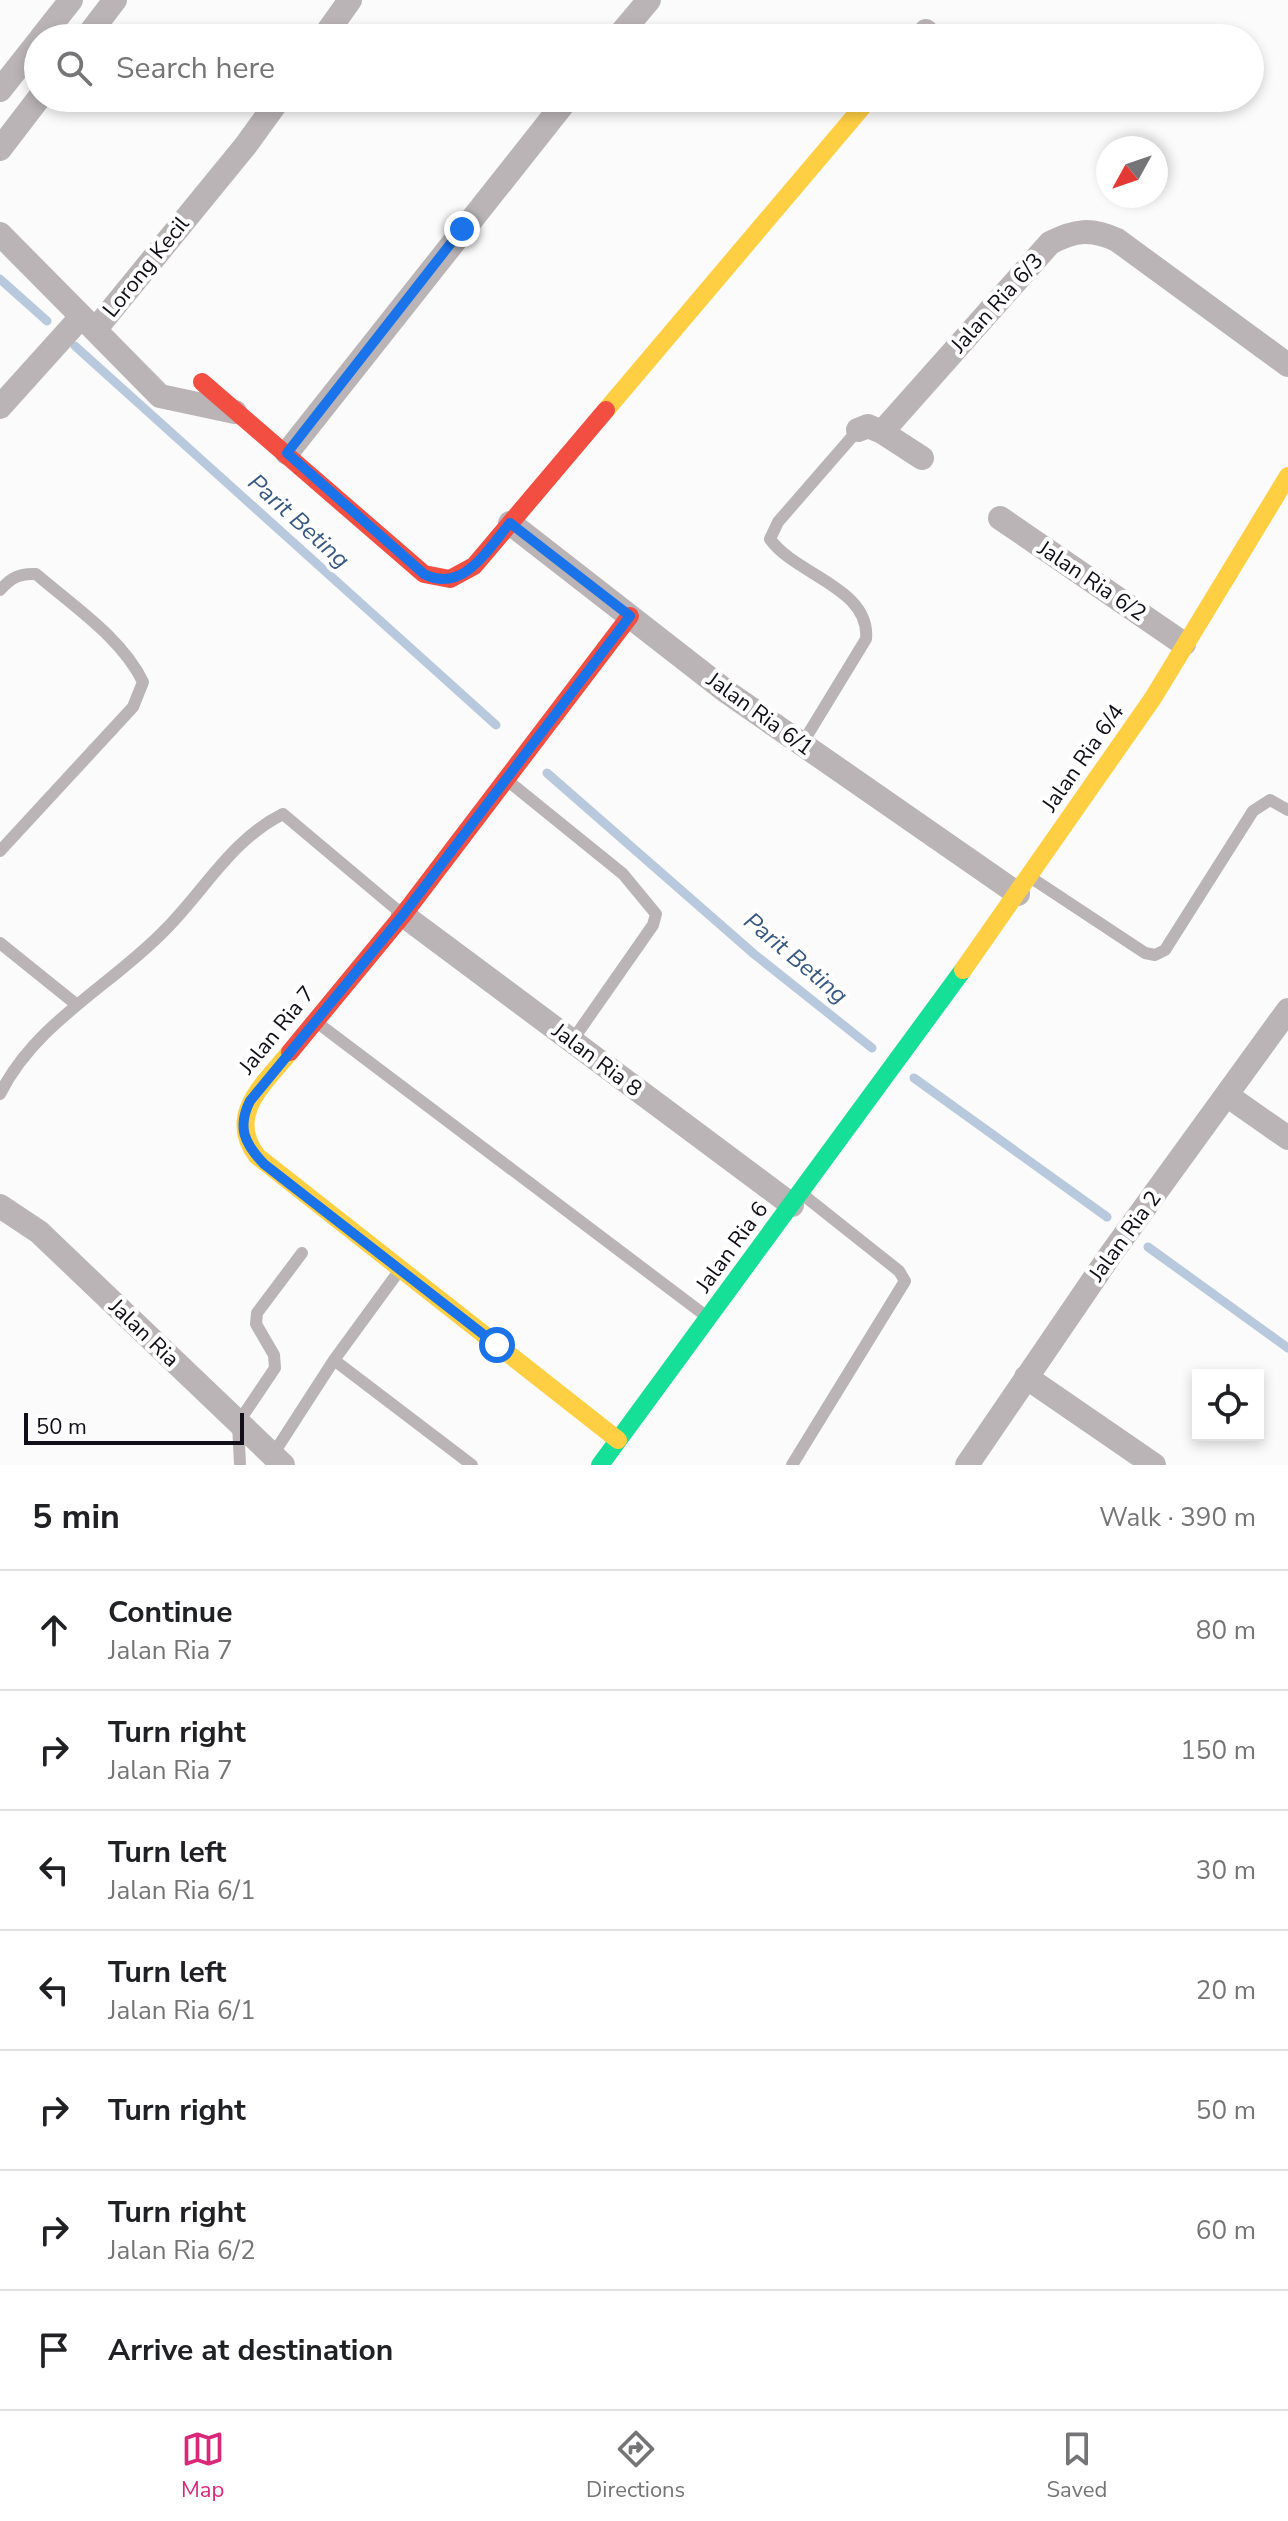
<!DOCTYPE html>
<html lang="en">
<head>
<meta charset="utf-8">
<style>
  body { margin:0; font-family:"Nunito Sans",sans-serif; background:#f6f6f6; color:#202124 }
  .controls { position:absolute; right:24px; bottom:24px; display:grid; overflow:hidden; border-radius:0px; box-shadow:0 4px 12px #0003 }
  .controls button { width:72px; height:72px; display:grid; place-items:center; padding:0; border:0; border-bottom:2px solid #e0e0e0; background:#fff; color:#202124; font:40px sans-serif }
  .compass { position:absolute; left:1096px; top:136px; width:72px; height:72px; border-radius:50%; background:#fff; box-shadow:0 4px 12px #0003; rotate:230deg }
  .scale { position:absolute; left:24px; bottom:20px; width:220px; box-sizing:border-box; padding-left:8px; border:4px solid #110e19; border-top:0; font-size:22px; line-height:28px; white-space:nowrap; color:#110e19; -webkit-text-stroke:6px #fff; paint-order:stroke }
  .stop { position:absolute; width:24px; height:24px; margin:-18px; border:6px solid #1a73e8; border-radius:50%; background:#fff }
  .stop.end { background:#1a73e8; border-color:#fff; box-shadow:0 2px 8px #0008 }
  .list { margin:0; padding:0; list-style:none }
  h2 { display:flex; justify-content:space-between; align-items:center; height:104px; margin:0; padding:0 32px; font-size:34px }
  h2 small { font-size:26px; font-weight:400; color:#757577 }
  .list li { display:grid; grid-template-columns:52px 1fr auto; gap:24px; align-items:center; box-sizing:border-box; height:120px; padding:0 32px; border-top:2px solid #e0e0e0 }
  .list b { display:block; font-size:30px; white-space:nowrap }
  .list p { margin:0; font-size:26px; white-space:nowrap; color:#757577 }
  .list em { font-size:26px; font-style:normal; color:#757577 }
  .icon { flex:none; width:44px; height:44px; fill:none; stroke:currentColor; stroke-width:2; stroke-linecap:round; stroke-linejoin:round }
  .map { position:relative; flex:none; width:1288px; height:1465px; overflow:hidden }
  .search { position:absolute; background:#fff; box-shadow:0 4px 12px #0003; left:24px; right:24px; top:24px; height:88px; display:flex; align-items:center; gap:20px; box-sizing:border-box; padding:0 28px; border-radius:44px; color:#757577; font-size:30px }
  .sheet { height:944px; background:#fff }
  nav { display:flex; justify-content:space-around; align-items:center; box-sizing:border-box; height:112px; border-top:2px solid #e0e0e0; background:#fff; font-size:22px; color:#757577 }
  nav a { display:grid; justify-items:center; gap:4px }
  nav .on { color:#db2777 }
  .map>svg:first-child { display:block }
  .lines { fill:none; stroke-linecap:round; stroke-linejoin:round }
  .stream { stroke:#b8c8dd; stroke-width:9 }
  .lane { stroke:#bab4b6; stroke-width:12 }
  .street { stroke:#bab4b6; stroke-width:24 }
  .fast { stroke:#16e098; stroke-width:18 }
  .slow { stroke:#ffcf43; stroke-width:18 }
  .jam { stroke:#f24e42; stroke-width:18 }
  .route { stroke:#1a73e8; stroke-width:10 }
  .labels { text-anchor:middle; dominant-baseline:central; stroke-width:8; stroke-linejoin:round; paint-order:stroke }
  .street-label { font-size:22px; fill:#110e19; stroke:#fff }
  .water-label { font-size:24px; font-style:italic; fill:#385883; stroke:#fff }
</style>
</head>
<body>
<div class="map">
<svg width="1288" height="1465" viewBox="0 0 1288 1465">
  <rect width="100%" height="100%" fill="#fbfbfb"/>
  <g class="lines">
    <!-- stream -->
    <path class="stream" d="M0 279 47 321
      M75 346 496 725
      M547 773 754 954 872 1048
      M914 1078 1107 1217
      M1148 1247 1288 1348"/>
    <!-- lane -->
    <path class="lane" d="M0 590C11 578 19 573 36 574 73 606 122 638 143 682L133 707 0 851
      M802 744 866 639C871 588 795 575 770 539L778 522 858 430
      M508 781 623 874 656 914 653 925 572 1041
      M1033 879 1145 953 1155 955 1165 950 1253 811 1270 800 1288 810
      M0 943 77 1005
      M319 1024 706 1316
      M0 1094C36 1022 111 986 165 930 204 891 232 839 283 814L402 914
      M334 1360 472 1465
      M272 1456 334 1360 399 1271
      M240 1465 238 1423 275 1368 274 1355 256 1324 257 1313 302 1253
      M792 1465 905 1281 899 1271 802 1194"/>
    <!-- street -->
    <path class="street" d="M41 38 71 0
      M86 38 115 0
      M323 38 350 0
      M617 38 649 0
      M920 38 926 31
      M0 90 38 42
      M0 149 39 98
      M0 234 95 330 246 145 280 98
      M95 330 160 396 235 412
      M0 407 81 317
      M858 430 868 426 882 432 922 458
      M882 432 1050 243C1075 230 1091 228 1117 240L1288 365
      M287 453 568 98
      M1000 518 1184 644
      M510 523 727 692 1018 894
      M403 915 792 1205
      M1228 1096 1288 1138
      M0 1206 39 1232 283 1465
      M1026 1377 1154 1465
      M967 1465 1111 1254 1288 1010"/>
    <!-- fast -->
    <path class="fast" d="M600 1465 963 970"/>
    <!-- slow -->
    <path class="slow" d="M606 410 870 98
      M963 970 1153 698 1288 476
      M290 1052C264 1084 226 1115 257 1156L618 1440"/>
    <!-- jam -->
    <path class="jam" d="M202 382 424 574 450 579 474 566 606 410
      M290 1052 403 915 630 616"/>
  </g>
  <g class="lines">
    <!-- route -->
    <path class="route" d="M462 229 287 453 424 574C463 594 487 550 510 523L630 616 403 915 250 1101C237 1127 244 1143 264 1164L497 1345"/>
  </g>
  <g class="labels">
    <!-- street labels -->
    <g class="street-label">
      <text transform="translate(146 267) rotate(-51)">Lorong Kecil</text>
      <text transform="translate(997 303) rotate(-48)">Jalan Ria 6/3</text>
      <text transform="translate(1092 581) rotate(34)">Jalan Ria 6/2</text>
      <text transform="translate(760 714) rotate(36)">Jalan Ria 6/1</text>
      <text transform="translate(1083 758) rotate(-55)">Jalan Ria 6/4</text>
      <text transform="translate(277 1030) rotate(-51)">Jalan Ria 7</text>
      <text transform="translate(597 1060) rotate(37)">Jalan Ria 8</text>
      <text transform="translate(1125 1236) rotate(-54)">Jalan Ria 2</text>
      <text transform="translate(732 1247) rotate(-54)">Jalan Ria 6</text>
      <text transform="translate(144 1333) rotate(44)">Jalan Ria</text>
    </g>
    <!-- water labels -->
    <g class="water-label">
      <text transform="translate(299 521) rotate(42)">Parit Beting</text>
      <text transform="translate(796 958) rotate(40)">Parit Beting</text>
    </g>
  </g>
</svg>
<div class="controls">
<button><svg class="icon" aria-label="locate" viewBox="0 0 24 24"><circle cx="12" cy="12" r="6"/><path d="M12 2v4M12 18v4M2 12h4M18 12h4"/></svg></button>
</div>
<svg class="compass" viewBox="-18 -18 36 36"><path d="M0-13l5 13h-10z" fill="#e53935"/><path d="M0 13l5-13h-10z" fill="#757577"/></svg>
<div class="scale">50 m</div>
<div class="stop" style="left:497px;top:1345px"></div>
<div class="stop end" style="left:462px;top:229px"></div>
<div class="search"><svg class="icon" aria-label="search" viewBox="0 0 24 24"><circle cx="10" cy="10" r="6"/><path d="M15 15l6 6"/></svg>Search here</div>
</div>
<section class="sheet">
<h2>5 min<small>Walk · 390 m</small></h2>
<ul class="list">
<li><svg class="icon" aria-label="ahead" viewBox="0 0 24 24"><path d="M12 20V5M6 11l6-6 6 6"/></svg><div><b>Continue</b><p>Jalan Ria 7</p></div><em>80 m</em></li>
<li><svg class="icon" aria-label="right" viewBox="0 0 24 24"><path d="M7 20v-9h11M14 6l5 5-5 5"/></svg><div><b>Turn right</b><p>Jalan Ria 7</p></div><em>150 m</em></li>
<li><svg class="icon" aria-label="left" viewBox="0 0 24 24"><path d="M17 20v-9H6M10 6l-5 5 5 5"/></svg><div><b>Turn left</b><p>Jalan Ria 6/1</p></div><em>30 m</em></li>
<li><svg class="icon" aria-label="left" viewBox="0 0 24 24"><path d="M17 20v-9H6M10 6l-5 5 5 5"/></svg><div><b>Turn left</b><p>Jalan Ria 6/1</p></div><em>20 m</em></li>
<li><svg class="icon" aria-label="right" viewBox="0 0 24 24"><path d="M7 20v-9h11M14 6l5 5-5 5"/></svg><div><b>Turn right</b></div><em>50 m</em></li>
<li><svg class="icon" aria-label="right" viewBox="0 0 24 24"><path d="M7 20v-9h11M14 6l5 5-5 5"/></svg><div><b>Turn right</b><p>Jalan Ria 6/2</p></div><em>60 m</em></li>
<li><svg class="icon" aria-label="arrive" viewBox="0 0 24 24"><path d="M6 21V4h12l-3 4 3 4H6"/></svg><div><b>Arrive at destination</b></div></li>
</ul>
</section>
<nav>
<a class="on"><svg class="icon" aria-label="map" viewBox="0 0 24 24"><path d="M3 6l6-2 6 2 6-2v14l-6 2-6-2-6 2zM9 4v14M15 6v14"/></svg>Map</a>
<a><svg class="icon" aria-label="directions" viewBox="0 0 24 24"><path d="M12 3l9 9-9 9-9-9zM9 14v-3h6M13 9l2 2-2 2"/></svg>Directions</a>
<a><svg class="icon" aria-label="saved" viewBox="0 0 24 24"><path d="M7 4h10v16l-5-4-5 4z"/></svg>Saved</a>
</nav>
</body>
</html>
